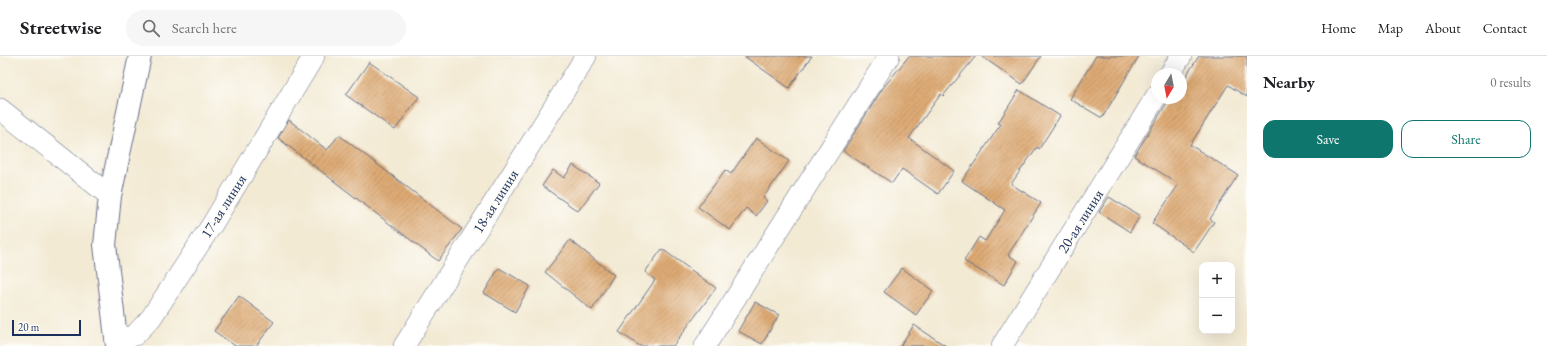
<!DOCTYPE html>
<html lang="en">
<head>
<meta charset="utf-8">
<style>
  body { margin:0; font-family:"EB Garamond",serif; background:#f6f6f6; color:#202124 }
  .controls { position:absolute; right:12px; bottom:12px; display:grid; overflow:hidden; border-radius:8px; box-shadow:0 4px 16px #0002 }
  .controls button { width:36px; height:36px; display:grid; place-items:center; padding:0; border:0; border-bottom:1px solid #e0e0e0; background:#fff; color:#202124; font:20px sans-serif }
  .compass { position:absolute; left:1151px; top:12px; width:36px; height:36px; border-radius:50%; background:#fff; box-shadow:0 4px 16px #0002; rotate:190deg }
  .scale { position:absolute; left:12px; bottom:10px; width:69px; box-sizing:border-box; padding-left:4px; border:2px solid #1b2f5e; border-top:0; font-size:11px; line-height:14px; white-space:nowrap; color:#1b2f5e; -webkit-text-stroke:3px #fdfcf7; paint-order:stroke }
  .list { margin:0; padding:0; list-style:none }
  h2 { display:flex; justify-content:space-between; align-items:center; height:52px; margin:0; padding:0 16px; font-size:17px }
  h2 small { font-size:13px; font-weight:400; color:#757577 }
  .actions { display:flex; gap:8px; padding:12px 16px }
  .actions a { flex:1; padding:9px 0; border:1px solid #0f766e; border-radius:12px; text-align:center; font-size:14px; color:#0f766e }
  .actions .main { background:#0f766e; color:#fff }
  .icon { flex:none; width:22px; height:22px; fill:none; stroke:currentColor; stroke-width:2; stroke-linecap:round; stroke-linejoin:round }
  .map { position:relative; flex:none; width:1247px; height:290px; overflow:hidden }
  header { display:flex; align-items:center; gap:24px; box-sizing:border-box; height:56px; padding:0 20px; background:#fff; border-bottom:1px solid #e0e0e0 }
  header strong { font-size:19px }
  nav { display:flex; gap:22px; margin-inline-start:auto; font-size:14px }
  .search { width:280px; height:36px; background:#f6f6f6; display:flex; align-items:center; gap:10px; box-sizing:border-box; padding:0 14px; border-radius:22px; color:#757577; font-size:15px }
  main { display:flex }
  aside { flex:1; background:#fff }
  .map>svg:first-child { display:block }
  .building { fill:url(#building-hatch) }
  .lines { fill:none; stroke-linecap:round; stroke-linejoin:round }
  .minor-casing { stroke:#677087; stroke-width:22 }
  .tertiary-casing { stroke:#677087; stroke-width:24 }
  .minor { stroke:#fff; stroke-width:21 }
  .tertiary { stroke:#fff; stroke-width:22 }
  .labels { text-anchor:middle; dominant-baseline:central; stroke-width:3; stroke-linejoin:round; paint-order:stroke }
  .street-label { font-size:15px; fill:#1b2f5e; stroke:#fdfcf7 }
</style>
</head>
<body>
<header>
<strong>Streetwise</strong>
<div class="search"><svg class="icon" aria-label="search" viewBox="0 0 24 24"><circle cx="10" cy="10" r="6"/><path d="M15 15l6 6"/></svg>Search here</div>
<nav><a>Home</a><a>Map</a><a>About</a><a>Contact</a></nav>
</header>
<main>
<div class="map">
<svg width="1247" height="290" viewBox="0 0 1247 290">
  <defs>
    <pattern id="building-hatch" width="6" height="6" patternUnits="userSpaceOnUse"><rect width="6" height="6" fill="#deaa74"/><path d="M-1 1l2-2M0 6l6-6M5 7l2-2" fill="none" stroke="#b38b62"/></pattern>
  </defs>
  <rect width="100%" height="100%" fill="#fdfcf7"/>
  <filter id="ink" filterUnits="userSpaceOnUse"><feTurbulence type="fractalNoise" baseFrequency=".025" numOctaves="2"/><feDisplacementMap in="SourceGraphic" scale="8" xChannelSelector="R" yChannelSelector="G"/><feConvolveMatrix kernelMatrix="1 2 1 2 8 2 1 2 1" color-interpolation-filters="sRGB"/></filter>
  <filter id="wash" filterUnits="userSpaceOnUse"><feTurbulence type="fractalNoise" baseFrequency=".012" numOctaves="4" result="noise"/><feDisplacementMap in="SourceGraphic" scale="16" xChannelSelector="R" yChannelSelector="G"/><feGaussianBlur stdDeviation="0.9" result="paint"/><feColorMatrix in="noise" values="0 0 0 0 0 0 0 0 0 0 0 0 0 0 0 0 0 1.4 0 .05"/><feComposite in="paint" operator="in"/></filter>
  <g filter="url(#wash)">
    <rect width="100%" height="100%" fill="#f3ead4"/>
    <g id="blocks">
      <!-- building -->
      <path class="building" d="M744 0H812L789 32Z
        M909 0H976L943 40 941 38 909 82 954 115 938 138 902 113 892 127 843 95 883 32Z
        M981 0H1041L1022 28Z
        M1096 0H1139L1102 62 1070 43Z
        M1199 0H1247V41L1228 29 1190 89 1238 119 1210 163 1214 166 1194 196 1152 167 1179 128 1134 100 1170 42H1181V28Z
        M369 6 419 41 395 74 346 39Z
        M1019 34 1060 60 1039 93 1037 91 1011 128 1041 147 1008 199 1018 205 1004 229 964 205 979 181 985 185 1005 154 962 125 1001 68 998 67Z
        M289 64 327 94 339 79 462 173 438 205 278 82Z
        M756 82 789 105 763 142 767 145 756 160 746 152 730 174 698 151 725 114 731 118Z
        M573 109 599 127 578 155 542 130 553 114 564 122Z
        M1109 141 1140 160 1130 176 1099 156Z
        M570 184 614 219 592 254 545 216Z
        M662 193 716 232 673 290H640L619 276 655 224 645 216Z
        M499 212 530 230 515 256 484 237Z
        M902 212 933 235 916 259 884 236Z
        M239 240 274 266 256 290H235L214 275Z
        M755 246 779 259 762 288 738 275Z
        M914 269 946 290H900Z"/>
    </g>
  </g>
  <g filter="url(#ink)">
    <use href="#blocks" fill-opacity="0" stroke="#677087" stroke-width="1"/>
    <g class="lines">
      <defs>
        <path id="minor" d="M1170 18 1181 0
          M0 53 110 140
          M116 285 135 279 151 262 213 167 314 0
          M404 290 586 0
          M705 290 889 0
          M1002 290 1157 39"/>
        <path id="tertiary" d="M117 290 105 189 110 140 140 0"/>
      </defs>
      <!-- minor casing -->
      <use href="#minor" class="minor-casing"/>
      <!-- tertiary casing -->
      <use href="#tertiary" class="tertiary-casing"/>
      <!-- minor -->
      <use href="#minor" class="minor"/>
      <!-- tertiary -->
      <use href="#tertiary" class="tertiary"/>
    </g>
  </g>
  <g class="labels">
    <!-- street labels -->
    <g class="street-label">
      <text transform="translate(495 145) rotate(-58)">18-ая линия</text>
      <text transform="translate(223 150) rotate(-58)">17-ая линия</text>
      <text transform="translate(1080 165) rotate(-58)">20-ая линия</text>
    </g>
  </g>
</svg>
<div class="controls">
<button>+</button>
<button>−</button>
</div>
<svg class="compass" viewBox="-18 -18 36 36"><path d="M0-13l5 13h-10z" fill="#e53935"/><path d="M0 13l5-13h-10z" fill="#757577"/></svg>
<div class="scale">20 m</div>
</div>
<aside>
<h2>Nearby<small>0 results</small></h2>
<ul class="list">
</ul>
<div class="actions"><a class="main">Save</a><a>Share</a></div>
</aside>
</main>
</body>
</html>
